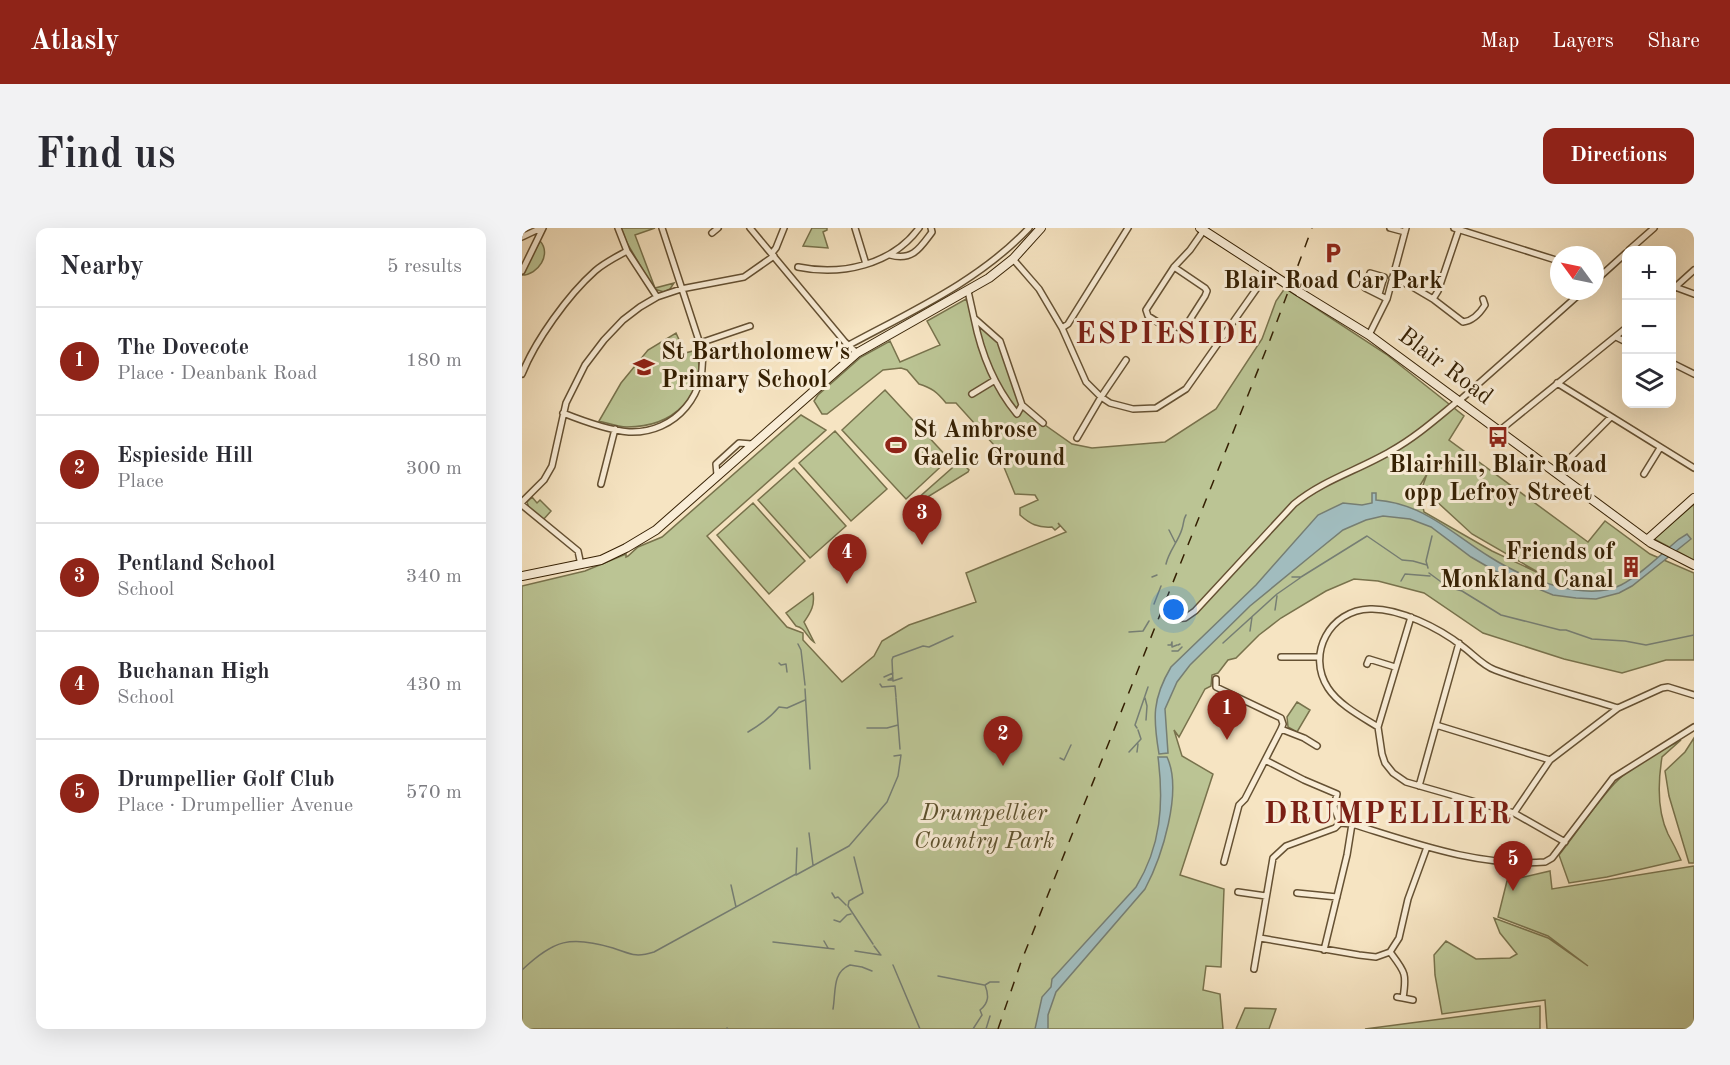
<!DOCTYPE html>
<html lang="en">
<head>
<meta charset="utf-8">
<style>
  body { margin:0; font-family:"Old Standard TT",serif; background:#f2f2f3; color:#2b2b33 }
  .controls { position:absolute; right:18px; top:18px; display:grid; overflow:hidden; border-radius:12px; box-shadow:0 6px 24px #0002 }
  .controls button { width:54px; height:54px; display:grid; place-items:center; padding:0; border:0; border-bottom:2px solid #e1e1e2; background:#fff; color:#2b2b33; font:30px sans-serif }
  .compass { position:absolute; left:1028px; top:18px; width:54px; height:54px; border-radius:50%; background:#fff; box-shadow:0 6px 24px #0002; rotate:303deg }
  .you { position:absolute; left:652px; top:382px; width:21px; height:21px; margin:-15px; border:4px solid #fff; border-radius:50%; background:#1a73e8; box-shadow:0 0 0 9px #1a73e833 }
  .badge { display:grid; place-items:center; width:39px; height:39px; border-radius:50%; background:#8f2418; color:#fff; font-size:20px; font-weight:700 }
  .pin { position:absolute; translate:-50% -50px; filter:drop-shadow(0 2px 3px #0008) }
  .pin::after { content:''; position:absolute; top:32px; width:21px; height:18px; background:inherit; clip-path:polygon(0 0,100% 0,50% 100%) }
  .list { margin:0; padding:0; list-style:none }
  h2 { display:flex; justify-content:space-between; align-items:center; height:78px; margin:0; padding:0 24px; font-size:26px }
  h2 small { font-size:20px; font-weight:400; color:#7c7c81 }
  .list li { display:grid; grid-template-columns:39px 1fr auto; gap:18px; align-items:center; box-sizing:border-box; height:108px; padding:0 24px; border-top:2px solid #e1e1e2 }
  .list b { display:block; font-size:22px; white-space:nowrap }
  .list p { margin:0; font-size:20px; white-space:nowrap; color:#7c7c81 }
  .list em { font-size:20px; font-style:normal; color:#7c7c81 }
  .icon { flex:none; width:33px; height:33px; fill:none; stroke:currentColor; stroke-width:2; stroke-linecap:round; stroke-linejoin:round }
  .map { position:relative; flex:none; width:1172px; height:801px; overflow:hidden; border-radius:12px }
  header { display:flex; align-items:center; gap:36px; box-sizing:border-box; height:84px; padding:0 30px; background:#8f2418; color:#fff }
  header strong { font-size:28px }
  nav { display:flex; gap:33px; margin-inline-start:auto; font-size:21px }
  .intro { display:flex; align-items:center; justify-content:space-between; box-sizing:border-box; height:144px; padding:0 36px }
  h1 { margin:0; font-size:42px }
  .button { padding:15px 27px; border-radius:12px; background:#8f2418; color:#fff; font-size:21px; font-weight:700 }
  main { display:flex; gap:36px; padding:0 36px }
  aside { flex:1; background:#fff; border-radius:12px; box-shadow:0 6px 24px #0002 }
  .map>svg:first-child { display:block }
  .green { fill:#bbc494; stroke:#78724c; stroke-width:1.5; fill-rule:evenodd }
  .water { fill:#a1bcbe; stroke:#767e73; stroke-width:1.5 }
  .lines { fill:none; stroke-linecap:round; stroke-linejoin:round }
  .stream { stroke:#767e73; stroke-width:1.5 }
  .street-casing { stroke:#655133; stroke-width:8 }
  .secondary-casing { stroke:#352003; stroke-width:10 }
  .street { stroke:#f9edd7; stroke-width:5 }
  .secondary { stroke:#f9edd7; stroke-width:8 }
  .rail { stroke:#352003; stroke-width:1.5; stroke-dasharray:10 10; stroke-linecap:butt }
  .secondary-bridge-casing { stroke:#352003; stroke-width:10; stroke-linecap:butt }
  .secondary-bridge { stroke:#f9edd7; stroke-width:8 }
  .labels { text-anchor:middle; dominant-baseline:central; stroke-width:6; stroke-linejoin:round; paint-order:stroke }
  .poi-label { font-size:24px; font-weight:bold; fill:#352003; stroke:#f9edd7 }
  .street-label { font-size:24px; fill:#352003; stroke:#f9edd7 }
  .park-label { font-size:24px; font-style:italic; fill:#5d512e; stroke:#f9edd7 }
  .district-label { font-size:30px; font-weight:bold; letter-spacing:1.5px; fill:#7a1f14; stroke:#f9edd7 }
</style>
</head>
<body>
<header>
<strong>Atlasly</strong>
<nav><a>Map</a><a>Layers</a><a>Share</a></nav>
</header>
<div class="intro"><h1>Find us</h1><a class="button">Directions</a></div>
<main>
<aside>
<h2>Nearby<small>5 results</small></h2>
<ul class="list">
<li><span class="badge">1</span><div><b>The Dovecote</b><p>Place · Deanbank Road</p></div><em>180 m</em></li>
<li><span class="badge">2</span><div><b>Espieside Hill</b><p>Place</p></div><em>300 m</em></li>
<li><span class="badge">3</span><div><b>Pentland School</b><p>School</p></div><em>340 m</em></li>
<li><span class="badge">4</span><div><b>Buchanan High</b><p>School</p></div><em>430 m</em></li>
<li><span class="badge">5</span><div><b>Drumpellier Golf Club</b><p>Place · Drumpellier Avenue</p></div><em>570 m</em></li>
</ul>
</aside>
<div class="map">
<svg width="1172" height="801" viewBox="0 0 1172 801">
  <rect width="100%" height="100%" fill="#f6e4c2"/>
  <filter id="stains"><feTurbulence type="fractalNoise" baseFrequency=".00333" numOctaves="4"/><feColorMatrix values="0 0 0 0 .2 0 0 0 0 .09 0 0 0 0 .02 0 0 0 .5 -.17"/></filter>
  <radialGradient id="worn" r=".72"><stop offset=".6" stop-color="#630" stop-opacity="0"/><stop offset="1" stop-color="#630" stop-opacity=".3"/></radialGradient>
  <!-- green -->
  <path class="green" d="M99 0H133L113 7 133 60 152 55 148 61 142 64 132 61 105 15Z
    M290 0H305V2L301 4 306 20 281 18Z
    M18 13C30 26 16 47 0 47Z
    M763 60 864 126 942 188 927 212 1066 314 1083 293 1128 326 1172 345V432H1144L1100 445 1042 431 961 405 902 365 856 353 832 351 804 363 759 390 737 407 714 430 706 432 696 445 690 447 689 458 683 461 657 509 652 502 660 528 691 546 658 647 702 661 699 739 684 738 681 762 698 766 701 801H0V358L63 343 104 326V329L106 328 116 319 140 309 279 187 304 202 185 308 265 399 281 405V412L320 454 352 428 360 413 387 397 454 374 444 345 544 304 536 295 538 298 533 302 530 299C516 300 508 296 498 287V280L516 272 513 267 493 266 477 227 471 219 472 217 434 175H424C415 164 410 160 397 156L385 142 379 140 361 142 305 186H300L292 173 296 167 339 129 368 113 378 134 418 117 405 93 444 71 455 93 476 113 506 185 550 216 570 220 643 214 694 181 740 111 754 73ZM905 246 900 260 950 306 1021 347 970 323 902 284 897 259Z
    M154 105 163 125 175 122C185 169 150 199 105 199 95 199 86 195 77 193L99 155 126 122Z
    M363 162 427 231 384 271 320 202Z
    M313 203 365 261 329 293 277 235Z
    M438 233 447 242 446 244 396 275 394 272Z
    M272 240 324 298 288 330 236 272Z
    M10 269 15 275 18 272 29 283 21 292 7 280 5 274Z
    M231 275 283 333 247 366 195 307Z
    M1172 276V332L1132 311Z
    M291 365C293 377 289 384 282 394L292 414C284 409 284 400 274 398L264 385Z
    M775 474 788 482 775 504 766 499 765 489Z
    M1172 510V635H1167L1147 568 1143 543 1163 524Z
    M1159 512 1140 529C1136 554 1135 583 1146 606 1151 615 1155 623 1159 632L1085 649 1047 655 1037 627C1055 604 1072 578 1092 556 1108 538 1137 524 1159 512Z
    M1172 638V801H1025L1023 772 920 786 913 747 912 727 924 713 954 731 988 730 995 726 978 705 972 690 1026 710 1066 738 1026 708 976 689 985 653 1028 643 1030 661Z
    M1018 778V801H843Z
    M723 780 754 781 747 801H714Z"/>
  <!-- water -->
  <path class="water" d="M850 265H854V272C903 276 929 305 968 329 999 349 1063 375 1099 357 1120 346 1139 326 1157 311L1165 306 1169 311 1110 358 1097 365 1074 371 1054 370 1031 367 973 343 949 329 909 299 888 291 861 288 844 292 821 302 795 323 728 378 668 437 655 454 643 481 646 525 637 526C631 490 630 471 649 439L734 357 796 287 821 275 840 277 850 275Z
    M636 529H645C661 563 640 629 623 661L534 764 526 787V801H513L520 769 529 759 530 751 614 659C639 618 642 576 636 529Z"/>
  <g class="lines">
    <!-- stream -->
    <path class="stream" d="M647 302 653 314
      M644 336C647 323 656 314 660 301 662 295 661 292 664 287
      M906 340 904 333 910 308
      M907 345 926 359 940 363 979 387 1038 402H1044L1070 411 1103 413 1124 417 1172 407
      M630 349 635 347
      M770 349H779L845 308 880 332 891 333 905 337
      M879 353 883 346 908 348
      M632 376 639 358
      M753 382 755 368
      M728 403 730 389
      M607 404 621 403 627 393
      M701 415 755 366 778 350
      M276 416 279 422 283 457
      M646 417H649L650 414V419L655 417
      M656 417 658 416
      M650 423H656L660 419
      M257 435 259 437 264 436 265 444
      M362 449 371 445
      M380 450 371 453 370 432 371 429 401 418 407 419 431 408
      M370 452H366L370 450
      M358 456 360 459 373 458 374 469
      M283 461 288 541
      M374 470 378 521
      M623 470 625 478 624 492
      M345 500H365L376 497
      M615 500 613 497 626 459
      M226 504C238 497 248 490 257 479L265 480 283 472
      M607 524 619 511 616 502
      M615 524 616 516
      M538 530 542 532 549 517
      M287 605 291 637
      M275 620 274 647 327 618 365 574 376 548 379 527 372 528
      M332 629 341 665 327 673 326 678 351 716
      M209 657 214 679
      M310 665 313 670 316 669 324 677
      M312 692 318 694 325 687 329 686
      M302 713 306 720
      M251 714 312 721
      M352 718 358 726
      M333 723 359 727
      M371 737 398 801
      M340 739 350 743
      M0 742C32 712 48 707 91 720 109 726 113 730 132 724L274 646
      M416 748 462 757
      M311 781C314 764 310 744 328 737L340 739
      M205 800 206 801
      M451 801 460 787 458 782C467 775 467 767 463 757L468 754H477
      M464 801 468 788"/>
    <defs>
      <path id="street" d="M96 0 105 23 135 69
        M228 0 323 114 335 125
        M333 0 344 36
        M868 0 883 4
        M932 0 1037 33
        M190 5 196 0
        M0 9 19 0
        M1107 22 1132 0
        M250 25 254 20 262 0
        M368 27C391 33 398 20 410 4L409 0
        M491 31 517 61 540 100 564 154 579 169 588 175 611 181 634 180 664 161 747 43
        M276 39C319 48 370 37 397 0
        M652 39 683 60 685 63 683 68 660 104 656 107 626 88 624 82 652 39 668 22 682 2
        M0 43 21 0
        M870 50 889 58 911 71 941 94C951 93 958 85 963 77L961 71
        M1073 53 1104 25
        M1153 59 1172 66
        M1150 62 1172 42
        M446 63 452 90 478 113 500 177 521 195
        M857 66 862 49 848 45 843 60 865 71
        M911 71 916 63 937 1
        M452 90C459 125 472 158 495 186L500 177
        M540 100 546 96 606 0
        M847 107 865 71 884 0
        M1094 109 1104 114
        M178 115 228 98
        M327 117C390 83 457 53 507 0
        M1150 135 1172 146
        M0 146C13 113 46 67 73 43 82 35 94 29 105 23
        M1035 155 1172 240
        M450 166 473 152
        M937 173 1061 63
        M41 185C61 193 85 202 107 204 154 206 188 164 179 119L140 0
        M977 203 1104 100
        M555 210 579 169 604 132
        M1033 245 1089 189
        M1122 246 1138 220
        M195 247 194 236 217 215 230 216
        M79 256 93 201
        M0 274 22 252 30 238 44 175 63 137 82 112 101 92 118 79 135 69 159 61 222 49 252 28
        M0 277 56 323 59 337
        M889 389 856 499 860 526 863 535 871 545 884 554 992 585 1043 614
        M649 391 663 390 673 383 772 276C801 252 837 242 869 223 894 209 914 191 936 173
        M759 429H797
        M845 436 847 431 873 439
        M694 451V459L759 490 761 496 759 501
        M914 497 1028 532
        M856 499C840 489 817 477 806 460 784 426 808 382 848 381 877 380 917 400 940 418 950 425 961 438 973 442 1013 457 1055 467 1096 480
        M743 532 782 552 815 566 812 579 818 595
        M897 558 937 415
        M992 585 1028 532 1096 480 1140 460 1146 459 1172 467
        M702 634 717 577 723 571 759 501 782 510 795 518
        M716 664 744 668
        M775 665 815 669
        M738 710 837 727 854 729 868 724 877 710 886 671 905 619
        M802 722 825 627 830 596
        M868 724C883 744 885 745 881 770L875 769
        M732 741 751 630 764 618 813 600 818 595 830 596C892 615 956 639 1023 634L1030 630 1091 550 1172 499
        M881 770 891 772"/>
      <path id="secondary" d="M678 0 763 55
        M777 64 847 107 1129 315 1172 337
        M1125 312 1172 270
        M0 348 79 332 104 320 134 302 335 125 467 50 491 31 519 0"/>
    </defs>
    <!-- street casing -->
    <use href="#street" class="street-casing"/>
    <!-- secondary casing -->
    <use href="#secondary" class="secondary-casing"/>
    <!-- street -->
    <use href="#street" class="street"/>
    <!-- secondary -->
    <use href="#secondary" class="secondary"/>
    <!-- rail -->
    <path class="rail" d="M476 801 499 734 748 112 790 0"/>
    <defs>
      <path id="secondary-bridge" d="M763 55 777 64"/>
    </defs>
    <!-- secondary-bridge casing -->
    <use href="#secondary-bridge" class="secondary-bridge-casing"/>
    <!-- secondary-bridge -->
    <use href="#secondary-bridge" class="secondary-bridge"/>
  </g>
  <!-- icons -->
  <defs>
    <symbol id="parking-bare" viewBox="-9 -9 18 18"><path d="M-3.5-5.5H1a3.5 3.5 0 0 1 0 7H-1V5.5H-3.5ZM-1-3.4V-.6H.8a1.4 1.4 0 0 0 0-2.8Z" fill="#8f2418" stroke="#f9edd7" stroke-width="2.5" paint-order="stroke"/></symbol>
    <symbol id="school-bare" viewBox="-9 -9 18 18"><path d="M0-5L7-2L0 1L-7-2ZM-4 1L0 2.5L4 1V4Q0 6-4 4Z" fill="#8f2418" stroke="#f9edd7" stroke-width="2.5" paint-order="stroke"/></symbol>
    <symbol id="bus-bare" viewBox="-9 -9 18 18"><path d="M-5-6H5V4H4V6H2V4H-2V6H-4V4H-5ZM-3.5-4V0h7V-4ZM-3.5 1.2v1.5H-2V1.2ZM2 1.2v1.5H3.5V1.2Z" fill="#8f2418" stroke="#f9edd7" stroke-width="2.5" paint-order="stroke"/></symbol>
    <symbol id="stadium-bare" viewBox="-9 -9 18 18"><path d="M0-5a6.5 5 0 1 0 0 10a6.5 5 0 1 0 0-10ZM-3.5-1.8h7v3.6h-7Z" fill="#8f2418" stroke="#f9edd7" stroke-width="2.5" paint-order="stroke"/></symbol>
    <symbol id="building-bare" viewBox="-9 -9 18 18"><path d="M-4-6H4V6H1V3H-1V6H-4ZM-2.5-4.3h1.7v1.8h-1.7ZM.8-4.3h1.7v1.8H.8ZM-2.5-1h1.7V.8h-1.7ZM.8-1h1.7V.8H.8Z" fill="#8f2418" stroke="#f9edd7" stroke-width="2.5" paint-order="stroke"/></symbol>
  </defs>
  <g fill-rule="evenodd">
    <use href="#parking-bare" x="796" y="10" width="30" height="30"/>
    <use href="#school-bare" x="107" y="124" width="30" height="30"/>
    <use href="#bus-bare" x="961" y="194" width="30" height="30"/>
    <use href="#stadium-bare" x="359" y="202" width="30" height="30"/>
    <use href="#building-bare" x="1094" y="324" width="30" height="30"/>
  </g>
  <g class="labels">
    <!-- poi labels -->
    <g class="poi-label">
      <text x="811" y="54">Blair Road Car Park</text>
      <text x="139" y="125" text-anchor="start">St Bartholomew's<tspan x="139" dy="28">Primary School</tspan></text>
      <text x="391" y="203" text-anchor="start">St Ambrose<tspan x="391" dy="28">Gaelic Ground</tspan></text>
      <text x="976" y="238">Blairhill, Blair Road<tspan x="976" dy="28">opp Lefroy Street</tspan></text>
      <text x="1092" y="325" text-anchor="end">Friends of<tspan x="1092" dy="28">Monkland Canal</tspan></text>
    </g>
    <!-- street labels -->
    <g class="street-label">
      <text transform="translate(923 139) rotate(37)">Blair Road</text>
    </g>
    <!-- park labels -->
    <g class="park-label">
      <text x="462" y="586">Drumpellier<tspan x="462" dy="28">Country Park</tspan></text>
    </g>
    <!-- district labels -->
    <g class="district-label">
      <text x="645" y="107">ESPIESIDE</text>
      <text x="866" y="587">DRUMPELLIER</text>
    </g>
  </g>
  <rect width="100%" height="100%" filter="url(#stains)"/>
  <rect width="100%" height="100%" fill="url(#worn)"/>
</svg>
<div class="controls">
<button>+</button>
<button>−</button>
<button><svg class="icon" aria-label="layers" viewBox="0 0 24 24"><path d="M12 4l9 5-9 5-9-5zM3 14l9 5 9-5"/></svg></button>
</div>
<svg class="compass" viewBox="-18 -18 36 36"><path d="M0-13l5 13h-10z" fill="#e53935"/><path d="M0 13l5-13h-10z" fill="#7c7c81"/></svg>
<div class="you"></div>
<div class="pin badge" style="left:705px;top:512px">1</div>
<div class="pin badge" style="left:481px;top:538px">2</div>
<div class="pin badge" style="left:400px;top:317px">3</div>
<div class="pin badge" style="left:325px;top:356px">4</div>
<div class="pin badge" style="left:991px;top:663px">5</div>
</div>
</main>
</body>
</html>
